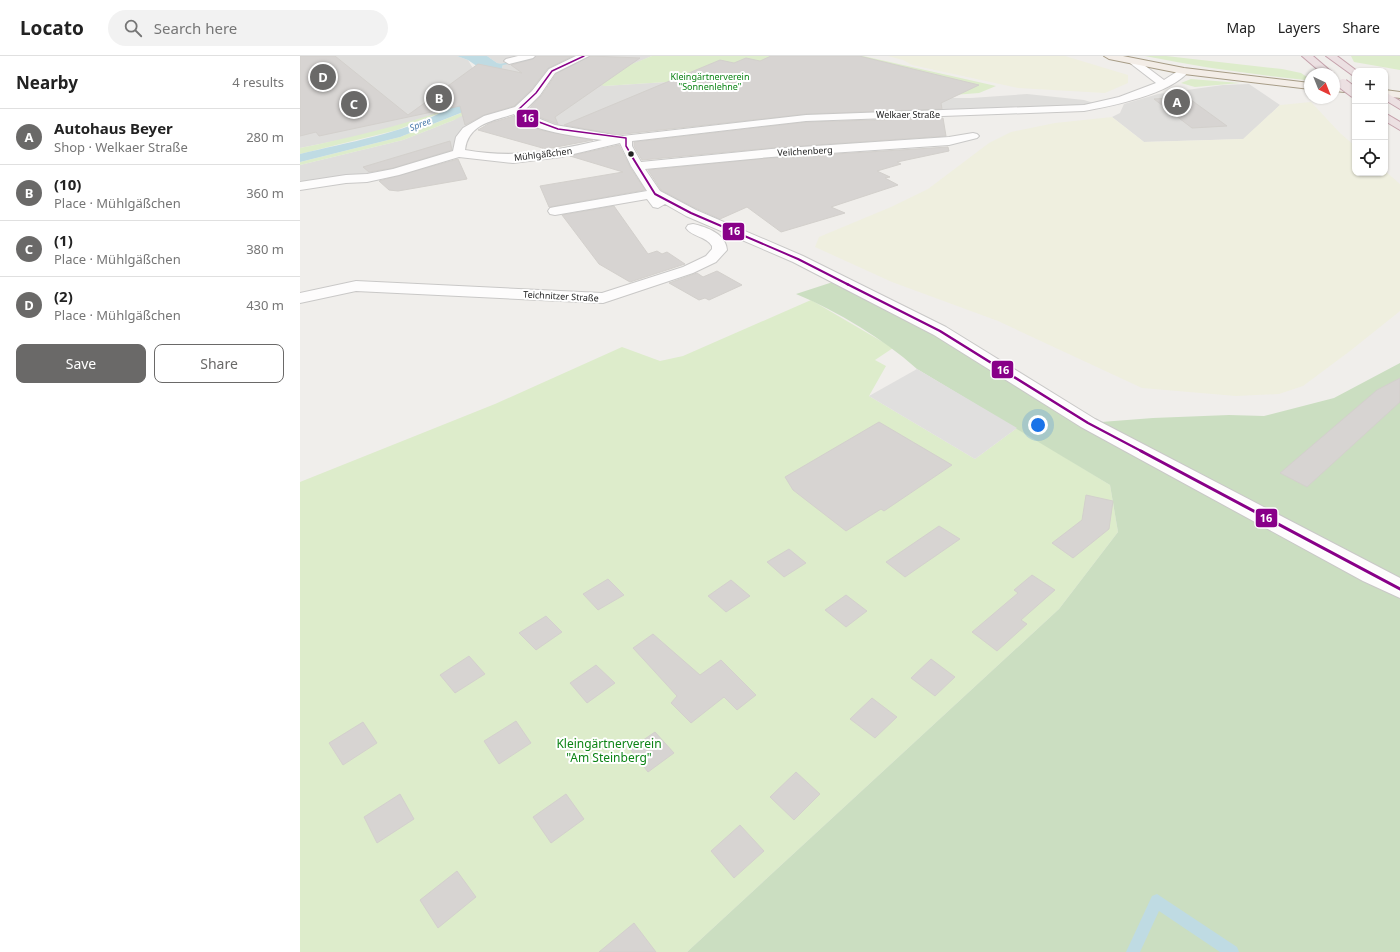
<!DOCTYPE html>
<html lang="en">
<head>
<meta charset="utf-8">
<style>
  body { margin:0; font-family:"Noto Sans",sans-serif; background:#f2f2f2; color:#222 }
  .controls { position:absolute; right:12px; top:12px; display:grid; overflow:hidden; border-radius:8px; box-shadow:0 1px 3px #0004 }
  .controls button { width:36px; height:36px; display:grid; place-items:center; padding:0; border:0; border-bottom:1px solid #e0e0e0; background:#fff; color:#222; font:20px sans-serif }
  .compass { position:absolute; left:1004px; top:12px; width:36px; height:36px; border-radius:50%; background:#fff; box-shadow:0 1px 3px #0004; rotate:137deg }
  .you { position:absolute; left:738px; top:369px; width:14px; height:14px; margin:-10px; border:3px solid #fff; border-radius:50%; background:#1a73e8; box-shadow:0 0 0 6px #1a73e833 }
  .badge { display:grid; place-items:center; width:26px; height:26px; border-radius:50%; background:#6a6968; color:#fff; font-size:13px; font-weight:700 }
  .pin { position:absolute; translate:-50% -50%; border:2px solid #fff; box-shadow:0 1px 4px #0006 }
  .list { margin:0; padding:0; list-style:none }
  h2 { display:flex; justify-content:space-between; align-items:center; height:52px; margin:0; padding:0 16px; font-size:17px }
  h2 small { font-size:13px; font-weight:400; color:#767676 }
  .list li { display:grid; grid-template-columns:26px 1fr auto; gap:12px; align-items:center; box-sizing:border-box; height:56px; padding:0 16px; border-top:1px solid #e0e0e0 }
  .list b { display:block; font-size:15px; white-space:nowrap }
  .list p { margin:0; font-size:13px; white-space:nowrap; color:#767676 }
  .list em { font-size:13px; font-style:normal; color:#767676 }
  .actions { display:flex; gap:8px; padding:12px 16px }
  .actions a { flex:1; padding:9px 0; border:1px solid #6a6968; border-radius:8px; text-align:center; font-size:14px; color:#6a6968 }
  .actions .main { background:#6a6968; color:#fff }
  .icon { flex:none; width:22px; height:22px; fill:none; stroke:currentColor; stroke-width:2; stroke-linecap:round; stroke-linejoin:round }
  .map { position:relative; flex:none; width:1100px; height:896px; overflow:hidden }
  header { display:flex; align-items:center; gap:24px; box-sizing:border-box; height:56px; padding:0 20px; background:#fff; border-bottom:1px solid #e0e0e0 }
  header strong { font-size:19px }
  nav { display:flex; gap:22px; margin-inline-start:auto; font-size:14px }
  .search { width:280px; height:36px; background:#f2f2f2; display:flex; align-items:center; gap:10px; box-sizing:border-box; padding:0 14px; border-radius:22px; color:#767676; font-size:15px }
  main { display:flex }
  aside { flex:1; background:#fff }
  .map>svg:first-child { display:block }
  .residential { fill:#dfdedc }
  .farmland { fill:#efefdf }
  .grass { fill:#ddeccb }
  .forest { fill:#cbdec1 }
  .parking { fill:#e0dfde }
  .water { fill:#bfdbe3 }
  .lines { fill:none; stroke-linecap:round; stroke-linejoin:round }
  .stream { fill:#bfdbe3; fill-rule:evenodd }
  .building { fill:#d7d4d2; stroke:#d3d0cc }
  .street-casing { stroke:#c9c8c7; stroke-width:2 }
  .primary-casing { stroke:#a79c86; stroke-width:2 }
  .highway-casing { stroke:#c5a2ac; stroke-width:2 }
  .street { fill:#fdfcfc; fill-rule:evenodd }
  .primary { fill:#f3ede7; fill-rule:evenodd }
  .highway { fill:#ece0e2; fill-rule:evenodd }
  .highway-bridge-casing { stroke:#c5a2ac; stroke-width:12; stroke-linecap:butt }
  .highway-bridge { stroke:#ece0e2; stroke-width:10 }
  .bus-1-far3-casing { stroke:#fff; stroke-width:3 }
  .bus-1-far2-casing { stroke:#fff; stroke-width:4 }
  .bus-1-far1-casing { stroke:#fff; stroke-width:5 }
  .bus-1-casing { stroke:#fff; stroke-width:6 }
  .bus-1-far3 { stroke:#808; stroke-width:1.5 }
  .bus-1-far2 { stroke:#808; stroke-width:2 }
  .bus-1-far1 { stroke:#808; stroke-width:2.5 }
  .bus-1 { stroke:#808; stroke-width:3 }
  .bus-dot { fill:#222; stroke:#fff; stroke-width:1.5 }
  .labels { text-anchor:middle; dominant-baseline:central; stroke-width:4; stroke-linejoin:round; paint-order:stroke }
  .far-park-label { font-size:9px; fill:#0c8416; stroke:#fff }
  .far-street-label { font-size:9px; fill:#222; stroke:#fff }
  .far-water-label { font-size:9px; font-style:italic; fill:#4a7aab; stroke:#fff }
  .near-park-label { font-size:12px; fill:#0c8416; stroke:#fff }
  .line-badge { stroke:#fff; stroke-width:1.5 }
  .badge-label { font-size:11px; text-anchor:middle; font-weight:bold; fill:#fff }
</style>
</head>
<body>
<header>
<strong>Locato</strong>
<div class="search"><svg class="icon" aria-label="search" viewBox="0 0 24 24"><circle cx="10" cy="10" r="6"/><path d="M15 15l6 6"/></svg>Search here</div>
<nav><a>Map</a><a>Layers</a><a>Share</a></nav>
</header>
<main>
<aside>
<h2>Nearby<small>4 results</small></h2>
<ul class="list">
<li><span class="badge">A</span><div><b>Autohaus Beyer</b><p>Shop · Welkaer Straße</p></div><em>280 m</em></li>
<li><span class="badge">B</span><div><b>(10)</b><p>Place · Mühlgäßchen</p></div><em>360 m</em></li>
<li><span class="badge">C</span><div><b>(1)</b><p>Place · Mühlgäßchen</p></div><em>380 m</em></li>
<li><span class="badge">D</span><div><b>(2)</b><p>Place · Mühlgäßchen</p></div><em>430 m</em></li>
</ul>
<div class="actions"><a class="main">Save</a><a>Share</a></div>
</aside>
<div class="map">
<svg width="1100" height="896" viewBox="0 0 1100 896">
  <rect width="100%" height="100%" fill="#f0eeeb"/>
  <!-- residential -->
  <path class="residential" d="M0 0H157L168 4 177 19 164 39 147 54 112 66 60 80 0 92Z
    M187 0H280L249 15 242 22 234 37 221 48 179 65 156 96 80 118 0 128V109L103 84 154 64 201 16 203 8 197 7Z
    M290 0H352L312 17 304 30 366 26 637 42H671L727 38 784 44 797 48 775 50 504 60 327 77 276 74 239 64 229 58 231 48 242 40 260 15Z
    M949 28 980 49 944 83 844 86 812 61 820 57 824 48 858 38 923 29Z"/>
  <!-- farmland -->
  <path class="farmland" d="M588 0H765L828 19V27L805 37 718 32 612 9 603 4Z
    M1011 46 1040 77 1055 90V117H1085V115L1100 128V255L1050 295 1003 330 979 338 936 340 842 332 698 265 592 226 515 191 519 181 591 151 628 133 689 87 711 76 755 67 812 61 844 86 943 83 980 49Z"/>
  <!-- grass -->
  <path class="grass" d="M352 0H563L696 30 679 37 640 40 370 41 366 26 304 30 290 25Z
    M845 0H866L982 13 1001 17 1007 21 1005 24C951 18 898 11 845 0Z
    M1051 0H1100V14L1054 6Z
    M891 23 940 27 895 31 881 27Z
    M189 46 154 64 103 84 0 109V106L100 81Z
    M147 54 97 74 0 98V92C50 82 98 70 147 54Z
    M511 244 593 292 575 304 586 310 569 340 675 403 717 372 810 429 818 476 759 553 387 896H0V426L195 348 322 291 360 305 383 300Z"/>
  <!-- forest -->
  <path class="forest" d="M539 224 788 367 853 362 929 359 964 360 1034 342 1100 307V896H387L759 553 818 476 810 429 617 313C582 282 539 256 496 238Z"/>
  <!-- parking -->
  <path class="parking" d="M617 313 717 372 675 403 569 340Z"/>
  <!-- water -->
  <path class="water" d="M157 0H187L197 7 203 8 201 16 163 56 100 81 0 106V98C48 86 102 78 146 54 161 45 173 28 184 15L168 4Z"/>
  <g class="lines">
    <!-- stream -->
    <path class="stream" d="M231 2 232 4 192 11 190 10Z
      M857 838 937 891 939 896H920L859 855 840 896H826L852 840Z"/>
  </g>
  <!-- building -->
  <path class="building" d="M0 0H35L108 59 178 8 222 17 211 9 233 3 236 0H273L248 12 231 34 214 50 184 59 165 69 160 50 19 80 16 76 0 80Z
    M290 0 340 2 255 61 258 68 226 56 241 40 256 18Z
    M471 0H559L679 29 641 47 642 53 506 58 315 79 308 77 264 69 420 4 434 7 446 2 460 5Z
    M887 41 927 70 892 72 854 43Z
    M214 60 219 65 240 74 293 84 246 93 178 74 190 67Z
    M643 62 646 80 471 92 342 104 334 90V86L506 66Z
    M150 85 152 94 93 112 69 116 63 111Z
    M319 89 330 111 345 134 249 151 240 130 323 116 270 100Z
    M648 91 649 95 597 106 601 108 577 115 590 121 585 122 598 129 531 151 545 157 481 176 447 151 420 163 393 151 361 134 348 114 471 102Z
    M158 103 167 123 98 135 89 134 79 125Z
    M314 150 348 198 357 195 362 198 367 196 385 208 330 226 299 208 262 159Z
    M417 215 442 229 409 244 405 242 399 244 369 227 397 217 403 221Z
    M1100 322V346L1007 431 980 417 1077 334Z
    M579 366 652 409 584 455 581 453 546 475 493 434 485 421Z
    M786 439 813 445 809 473 773 502 752 487 782 464Z
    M639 470 660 483 605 521 586 506Z
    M489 493 506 507 484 521 467 506Z
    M732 519 755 534 721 564 727 568 697 595 672 576 718 537 714 534Z
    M308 523 324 539 298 554 283 538Z
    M431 524 450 540 426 556 408 540Z
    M546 539 567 555 546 571 525 554Z
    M246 560 262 576 236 594 219 577Z
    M353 578 400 619 421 604 456 639 437 654 424 641 391 667 371 647 377 640 333 592Z
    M169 600 185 618 155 637 140 619Z
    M631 603 655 621 635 640 611 622Z
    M296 609 315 627 287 647 270 627Z
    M572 642 597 661 575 682 550 663Z
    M216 665 231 687 199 708 184 685Z
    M63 666 77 687 43 709 29 687Z
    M355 676 374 697 348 716 330 693Z
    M496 716 520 738 494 764 470 741Z
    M100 738 114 763 77 787 64 761Z
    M266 738 284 763 251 787 233 761Z
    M440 769 464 795 434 822 411 795Z
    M157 815 176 841 138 872 120 844Z
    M334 867 356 896H299Z"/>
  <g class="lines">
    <defs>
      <path id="street" d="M218 0H235L233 2 209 8 204 5 206 3Z
        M276 0H289L255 17 240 39 225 54V57L255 69 308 78 312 79 314 81 506 59 784 49 819 41 856 27 830 7V3H836L864 24 881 13H887L889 15C871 38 812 50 784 55L506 65 332 85V90L341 106 471 93 649 81 673 77 677 78 679 80 677 82 649 89 471 101 345 113 360 135 396 154 503 200 646 271 795 363 1100 522V542L1063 525 781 371 634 279 493 206 386 160 365 148 358 152 353 151 347 143 255 159 250 158 248 155 250 152 255 151 347 135 331 110 320 87 261 101 213 107 159 101 99 119 67 126 46 127 0 134V126L46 119 67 118 93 113 153 95 156 81 163 72 184 60 215 51 232 35 249 13ZM214 58C222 74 285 82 302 84 253 95 216 103 165 94 168 68 192 65 214 58Z
        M393 168C407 171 426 178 427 194L416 206 393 217 303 247 56 235 0 247V237L56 225 302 237 383 211 406 200 412 193V190C406 180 392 181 386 172L388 169Z"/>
      <path id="primary" d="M804 0H823L884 12 1010 27V33L884 18 809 3Z
        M1034 29 1055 31V37L1034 35Z
        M1085 34 1100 36V42L1085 40Z"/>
      <path id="highway" d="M1002 0H1013L1034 18H1023Z
        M1026 0H1037L1057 15H1055V21Z
        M1085 36 1100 45V53L1085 44Z
        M1085 57 1100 66V74L1085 65Z"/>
    </defs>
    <!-- street casing -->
    <use href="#street" class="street-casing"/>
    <!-- primary casing -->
    <use href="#primary" class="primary-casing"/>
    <!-- highway casing -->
    <use href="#highway" class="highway-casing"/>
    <!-- street -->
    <use href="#street" class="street"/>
    <!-- primary -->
    <use href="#primary" class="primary"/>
    <!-- highway -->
    <use href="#highway" class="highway"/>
    <defs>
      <path id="highway-bridge" d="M1043 28 1055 37"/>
    </defs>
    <!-- highway-bridge casing -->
    <use href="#highway-bridge" class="highway-bridge-casing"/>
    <!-- highway-bridge -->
    <use href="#highway-bridge" class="highway-bridge"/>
    <defs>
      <path id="bus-1-far3" d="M284 0 252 15 236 37 219 53 220 59 258 73 326 82
        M326 82V90L332 100"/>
      <path id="bus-1-far2" d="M331 99 355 138 391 157 498 203 549 229"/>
      <path id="bus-1-far1" d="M547 228 640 275 788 367 843 396"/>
      <path id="bus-1" d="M841 395 1100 533"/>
    </defs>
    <!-- bus-1-far3 casing -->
    <use href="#bus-1-far3" class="bus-1-far3-casing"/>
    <!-- bus-1-far2 casing -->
    <use href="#bus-1-far2" class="bus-1-far2-casing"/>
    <!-- bus-1-far1 casing -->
    <use href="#bus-1-far1" class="bus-1-far1-casing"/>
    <!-- bus-1 casing -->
    <use href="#bus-1" class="bus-1-casing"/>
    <!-- bus-1-far3 -->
    <use href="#bus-1-far3" class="bus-1-far3"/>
    <!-- bus-1-far2 -->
    <use href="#bus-1-far2" class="bus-1-far2"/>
    <!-- bus-1-far1 -->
    <use href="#bus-1-far1" class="bus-1-far1"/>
    <!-- bus-1 -->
    <use href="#bus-1" class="bus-1"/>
  </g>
  <!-- markers -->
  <circle class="bus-dot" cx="331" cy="98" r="3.5"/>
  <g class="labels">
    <!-- far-park labels -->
    <g class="far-park-label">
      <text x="410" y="20">Kleingärtnerverein<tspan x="410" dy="10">"Sonnenlehne"</tspan></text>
    </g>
    <!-- far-street labels -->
    <g class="far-street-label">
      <text x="608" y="58">Welkaer Straße</text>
      <text transform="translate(505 95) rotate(-3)">Veilchenberg</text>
      <text transform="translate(243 98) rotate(-7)">Mühlgäßchen</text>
      <text transform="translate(261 240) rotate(3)">Teichnitzer Straße</text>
    </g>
    <!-- far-water labels -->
    <g class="far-water-label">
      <text transform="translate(120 68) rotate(-21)">Spree</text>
    </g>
    <!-- near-park labels -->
    <g class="near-park-label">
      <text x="309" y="687">Kleingärtnerverein<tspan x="309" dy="14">"Am Steinberg"</tspan></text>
    </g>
  </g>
  <g class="line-badge">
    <rect x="216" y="53" width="23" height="19" rx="4" fill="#808"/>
    <rect x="422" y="166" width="23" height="19" rx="4" fill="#808"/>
    <rect x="691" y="304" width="23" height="19" rx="4" fill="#808"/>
    <rect x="955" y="452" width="23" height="20" rx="4" fill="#808"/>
  </g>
  <g class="badge-label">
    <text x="228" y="66">16</text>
    <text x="434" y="179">16</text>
    <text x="703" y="318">16</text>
    <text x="966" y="466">16</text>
  </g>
</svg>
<div class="controls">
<button>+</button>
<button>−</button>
<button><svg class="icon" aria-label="locate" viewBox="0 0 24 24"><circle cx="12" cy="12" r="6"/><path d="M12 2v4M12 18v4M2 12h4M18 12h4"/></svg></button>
</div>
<svg class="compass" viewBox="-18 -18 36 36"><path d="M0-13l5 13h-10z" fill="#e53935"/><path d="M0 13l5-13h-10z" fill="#767676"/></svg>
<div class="you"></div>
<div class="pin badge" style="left:877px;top:46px">A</div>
<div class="pin badge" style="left:139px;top:42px">B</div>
<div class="pin badge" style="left:54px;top:48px">C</div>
<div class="pin badge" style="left:23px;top:21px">D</div>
</div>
</main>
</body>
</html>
